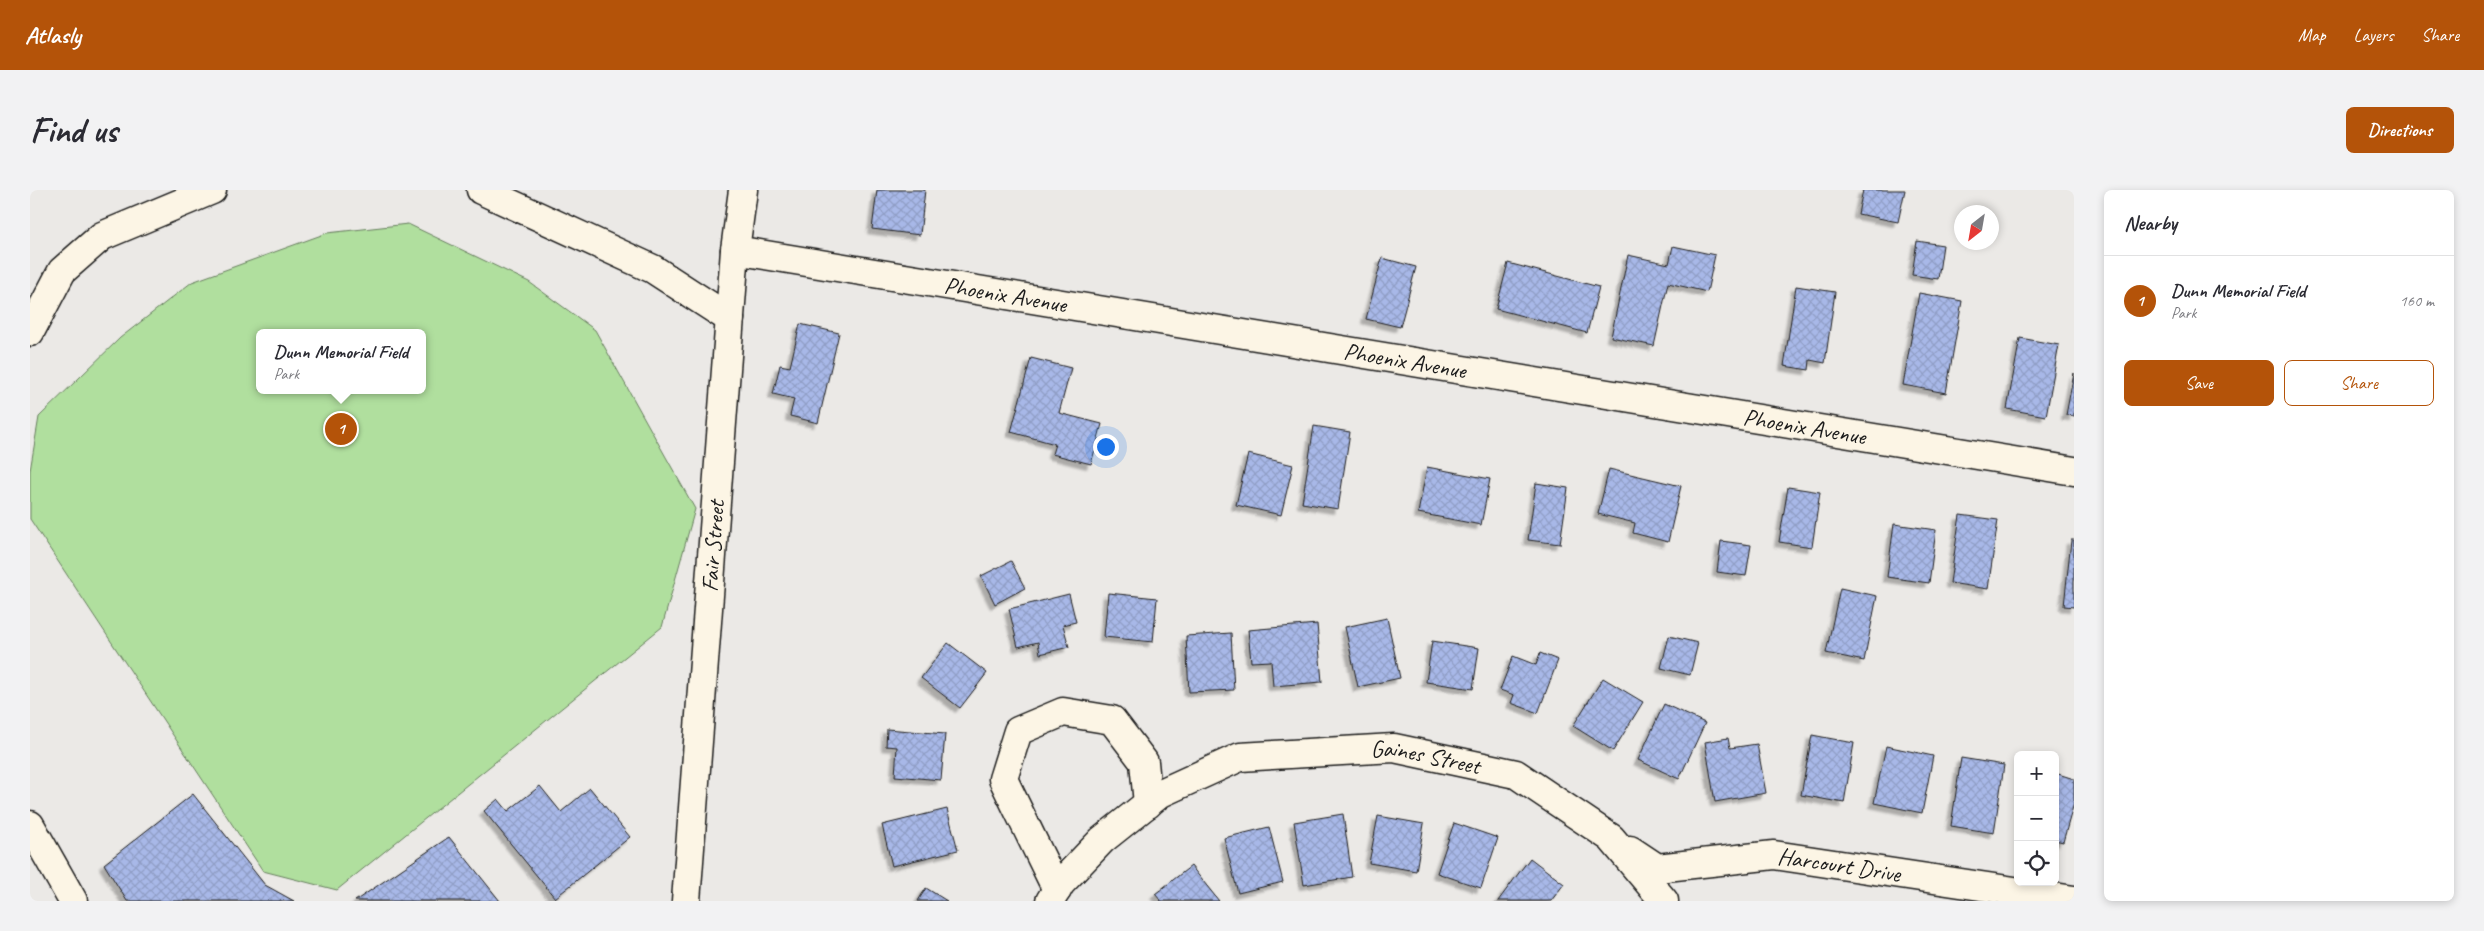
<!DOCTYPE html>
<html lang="en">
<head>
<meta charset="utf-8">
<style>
  body { margin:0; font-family:Caveat,sans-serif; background:#f2f2f3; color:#2b2b33 }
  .controls { position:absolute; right:15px; bottom:15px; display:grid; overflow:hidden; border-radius:8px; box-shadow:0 2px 8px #0003 }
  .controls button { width:45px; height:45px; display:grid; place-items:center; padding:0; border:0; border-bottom:1px solid #e1e1e2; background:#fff; color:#2b2b33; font:25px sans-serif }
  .compass { position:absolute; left:1924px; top:15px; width:45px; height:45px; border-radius:50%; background:#fff; box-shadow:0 2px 8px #0003; rotate:211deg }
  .you { position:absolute; left:1075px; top:256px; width:18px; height:18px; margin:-12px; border:4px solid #fff; border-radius:50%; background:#1a73e8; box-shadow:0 0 0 8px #1a73e833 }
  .badge { display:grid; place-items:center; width:32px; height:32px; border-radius:50%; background:#b45309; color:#fff; font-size:16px; font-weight:700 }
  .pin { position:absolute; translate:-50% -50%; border:2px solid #fff; box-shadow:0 1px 5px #0006 }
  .popup { position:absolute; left:226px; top:139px; width:170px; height:65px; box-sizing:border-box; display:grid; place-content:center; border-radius:8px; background:#fff; filter:drop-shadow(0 1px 4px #0005); font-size:16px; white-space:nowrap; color:#7c7c81 }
  .popup b { font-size:19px; color:#2b2b33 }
  .popup::after { content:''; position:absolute; left:50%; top:100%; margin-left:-10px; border:10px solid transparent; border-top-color:#fff }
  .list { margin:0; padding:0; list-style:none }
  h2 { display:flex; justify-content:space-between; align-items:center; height:65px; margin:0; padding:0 20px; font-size:21px }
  h2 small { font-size:16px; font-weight:400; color:#7c7c81 }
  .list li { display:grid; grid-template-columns:32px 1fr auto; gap:15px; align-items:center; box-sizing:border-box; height:90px; padding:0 20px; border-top:1px solid #e1e1e2 }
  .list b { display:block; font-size:19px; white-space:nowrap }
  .list p { margin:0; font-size:16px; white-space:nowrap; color:#7c7c81 }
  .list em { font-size:16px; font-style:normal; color:#7c7c81 }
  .actions { display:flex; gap:10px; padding:15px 20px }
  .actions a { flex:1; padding:11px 0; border:1px solid #b45309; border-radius:8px; text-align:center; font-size:18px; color:#b45309 }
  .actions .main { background:#b45309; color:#fff }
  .icon { flex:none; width:28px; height:28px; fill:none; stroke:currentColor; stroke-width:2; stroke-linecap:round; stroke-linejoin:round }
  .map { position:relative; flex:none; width:2044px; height:711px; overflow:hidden; border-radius:8px }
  header { display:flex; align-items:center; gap:30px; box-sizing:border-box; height:70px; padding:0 25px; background:#b45309; color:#fff }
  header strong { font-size:24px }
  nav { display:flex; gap:28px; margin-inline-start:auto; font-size:18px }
  .intro { display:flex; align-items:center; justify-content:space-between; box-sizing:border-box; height:120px; padding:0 30px }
  h1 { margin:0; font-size:35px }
  .button { padding:12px 22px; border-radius:8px; background:#b45309; color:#fff; font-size:18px; font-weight:700 }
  main { display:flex; gap:30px; padding:0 30px }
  aside { flex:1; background:#fff; border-radius:8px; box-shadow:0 2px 8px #0003 }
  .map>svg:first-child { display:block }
  .park { fill:#b0df9e; stroke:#667e5d; fill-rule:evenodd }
  .building { fill:url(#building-cross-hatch); stroke:#1c1c1c; filter:url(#shadow) }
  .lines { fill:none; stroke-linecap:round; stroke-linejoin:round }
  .minor-casing { stroke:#1c1c1c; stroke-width:31 }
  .minor { stroke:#fcf5e5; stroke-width:28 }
  .labels { text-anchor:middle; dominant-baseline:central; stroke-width:4.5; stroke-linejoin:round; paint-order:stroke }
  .street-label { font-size:24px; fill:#1c1c1c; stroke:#fcf5e5 }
</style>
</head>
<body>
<header>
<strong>Atlasly</strong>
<nav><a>Map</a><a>Layers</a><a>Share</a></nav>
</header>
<div class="intro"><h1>Find us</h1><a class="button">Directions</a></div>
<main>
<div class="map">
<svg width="2044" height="711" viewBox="0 0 2044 711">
  <defs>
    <pattern id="building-cross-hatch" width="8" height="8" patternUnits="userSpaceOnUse" patternTransform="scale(1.25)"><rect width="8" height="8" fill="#a8b8e8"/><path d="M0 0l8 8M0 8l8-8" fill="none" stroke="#909ec6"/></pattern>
    <filter id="shadow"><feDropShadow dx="-4.5" dy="4.5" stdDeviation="1" flood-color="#0004"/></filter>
  </defs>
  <rect width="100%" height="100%" fill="#ebe9e6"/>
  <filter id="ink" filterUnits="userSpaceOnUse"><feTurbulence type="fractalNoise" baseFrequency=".02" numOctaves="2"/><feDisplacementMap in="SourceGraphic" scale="10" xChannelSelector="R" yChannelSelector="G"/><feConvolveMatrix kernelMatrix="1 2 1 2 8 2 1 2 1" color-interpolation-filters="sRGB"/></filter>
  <g filter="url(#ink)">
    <!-- park -->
    <path class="park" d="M378 34 499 92 565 140 665 319 632 437 307 700 233 681 0 329V281L9 227 90 148 162 92 297 43ZM230 143H392V200H230Z"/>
    <!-- building -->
    <path class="building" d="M847 0H895L890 45 842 39Z
      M1833 0H1875L1868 32 1828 24Z
      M1887 51 1913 55 1908 89 1882 85Z
      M1643 56 1685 65 1677 102 1638 93 1624 156 1581 147 1598 65 1639 74Z
      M1352 68 1386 77 1370 137 1336 129Z
      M1478 73 1569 97 1557 143 1466 119Z
      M1766 96 1805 102 1795 173 1780 170 1779 180 1754 176Z
      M1889 103 1932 111 1916 203 1873 195Z
      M770 134 809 143 788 233 760 226 764 209 743 204 750 175 760 177Z
      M1990 148 2029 155 2016 226 1977 219Z
      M1001 168 1041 178 1029 223 1072 234 1061 274 1022 264 1025 254 981 242Z
      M2044 183V226L2036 225Z
      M1284 236 1320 242 1308 319 1272 313Z
      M1218 264 1263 275 1251 325 1206 315Z
      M1397 277 1460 289 1451 335 1388 323Z
      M1579 279 1651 296 1638 352 1603 343 1605 333 1568 324Z
      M1506 293 1538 298 1530 354 1498 350Z
      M1758 297 1790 302 1782 357 1749 352Z
      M1930 325 1968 330 1958 399 1920 393Z
      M1864 334 1906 340 1899 393 1857 387Z
      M2041 350H2044V417L2034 416Z
      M1691 351 1721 355 1716 386 1687 382Z
      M981 371 995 398 965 414 951 386Z
      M1810 398 1847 406 1834 471 1796 463Z
      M1078 403 1127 408 1123 452 1074 447Z
      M1039 404 1046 432 1033 435 1039 457 1010 464 1008 452 988 457 979 419Z
      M1357 428 1370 488 1328 497 1315 437Z
      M1287 434 1292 492 1243 496 1241 471 1221 472 1218 440Z
      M1201 443 1204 500 1159 502 1156 446Z
      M1639 446 1668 453 1660 485 1631 478Z
      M1402 451 1449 458 1443 499 1396 492Z
      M918 453 957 483 930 518 891 488Z
      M1510 463 1528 470 1508 523 1481 513 1484 505 1470 500 1483 466 1506 475Z
      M1573 488 1613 512 1583 561 1543 536Z
      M1634 514 1675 533 1649 589 1608 570Z
      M857 539 915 544 911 590 865 586 867 557 856 556Z
      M1782 545 1824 553 1814 613 1771 605Z
      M1698 548 1700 558 1727 554 1736 603 1685 612 1675 552Z
      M1856 556 1903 566 1892 623 1844 613Z
      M1931 568 1974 575 1964 643 1921 636Z
      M2025 583 2044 589V613L2033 652 2025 650Z
      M510 596 531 622 560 598 600 647 525 708 454 621 468 609 478 621Z
      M163 604 235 695 264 711H97L74 674Z
      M917 619 928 660 862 676 852 635Z
      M1313 624 1322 687 1274 695 1264 632Z
      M1348 626 1394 634 1386 681 1339 673Z
      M1424 633 1468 648 1451 698 1407 683Z
      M1239 637 1253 692 1208 703 1194 648Z
      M419 647 470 711H325Z
      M1500 668 1534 694 1521 711H1468Z
      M1161 676 1189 711H1131L1125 704Z
      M896 698 917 711H888Z"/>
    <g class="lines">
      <defs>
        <g id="minor">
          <path d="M451 0 623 79 700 129"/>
          <path id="s1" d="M705 60 2044 281"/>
          <path d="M0 142 32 81 72 46 182 0"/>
          <path d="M0 635 43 711"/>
          <path id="s2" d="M1600 660 1627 678 1744 665 2044 710"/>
          <path d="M1027 700 973 589 988 541 1033 522 1082 530 1114 572 1118 614"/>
          <path id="s3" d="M656 711 705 60 713 0"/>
          <path id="s4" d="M1020 711 1031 693 1072 650 1131 603 1210 567 1364 558 1486 584 1581 648 1634 711"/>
        </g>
      </defs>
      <!-- minor casing -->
      <use href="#minor" class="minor-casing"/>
      <!-- minor -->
      <use href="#minor" class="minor"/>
    </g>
  </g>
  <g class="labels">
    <!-- street labels -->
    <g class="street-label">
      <text stroke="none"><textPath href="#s1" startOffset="274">Phoenix Avenue</textPath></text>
      <text stroke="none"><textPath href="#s1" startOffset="679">Phoenix Avenue</textPath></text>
      <text stroke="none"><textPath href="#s1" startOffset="1084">Phoenix Avenue</textPath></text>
      <text stroke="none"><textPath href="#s3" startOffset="356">Fair Street</textPath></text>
      <text stroke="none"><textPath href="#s4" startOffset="429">Gaines Street</textPath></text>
      <text stroke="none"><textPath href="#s2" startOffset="216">Harcourt Drive</textPath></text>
    </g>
  </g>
</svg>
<div class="controls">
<button>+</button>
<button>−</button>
<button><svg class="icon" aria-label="locate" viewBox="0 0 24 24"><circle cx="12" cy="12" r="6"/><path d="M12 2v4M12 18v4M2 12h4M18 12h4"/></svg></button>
</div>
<svg class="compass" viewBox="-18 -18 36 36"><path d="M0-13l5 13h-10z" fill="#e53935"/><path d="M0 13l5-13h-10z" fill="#7c7c81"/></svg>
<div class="you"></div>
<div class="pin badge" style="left:311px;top:239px">1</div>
<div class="popup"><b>Dunn Memorial Field</b>Park</div>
</div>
<aside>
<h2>Nearby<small></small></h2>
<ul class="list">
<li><span class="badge">1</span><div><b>Dunn Memorial Field</b><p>Park</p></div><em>160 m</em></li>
</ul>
<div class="actions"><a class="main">Save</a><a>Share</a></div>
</aside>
</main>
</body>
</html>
